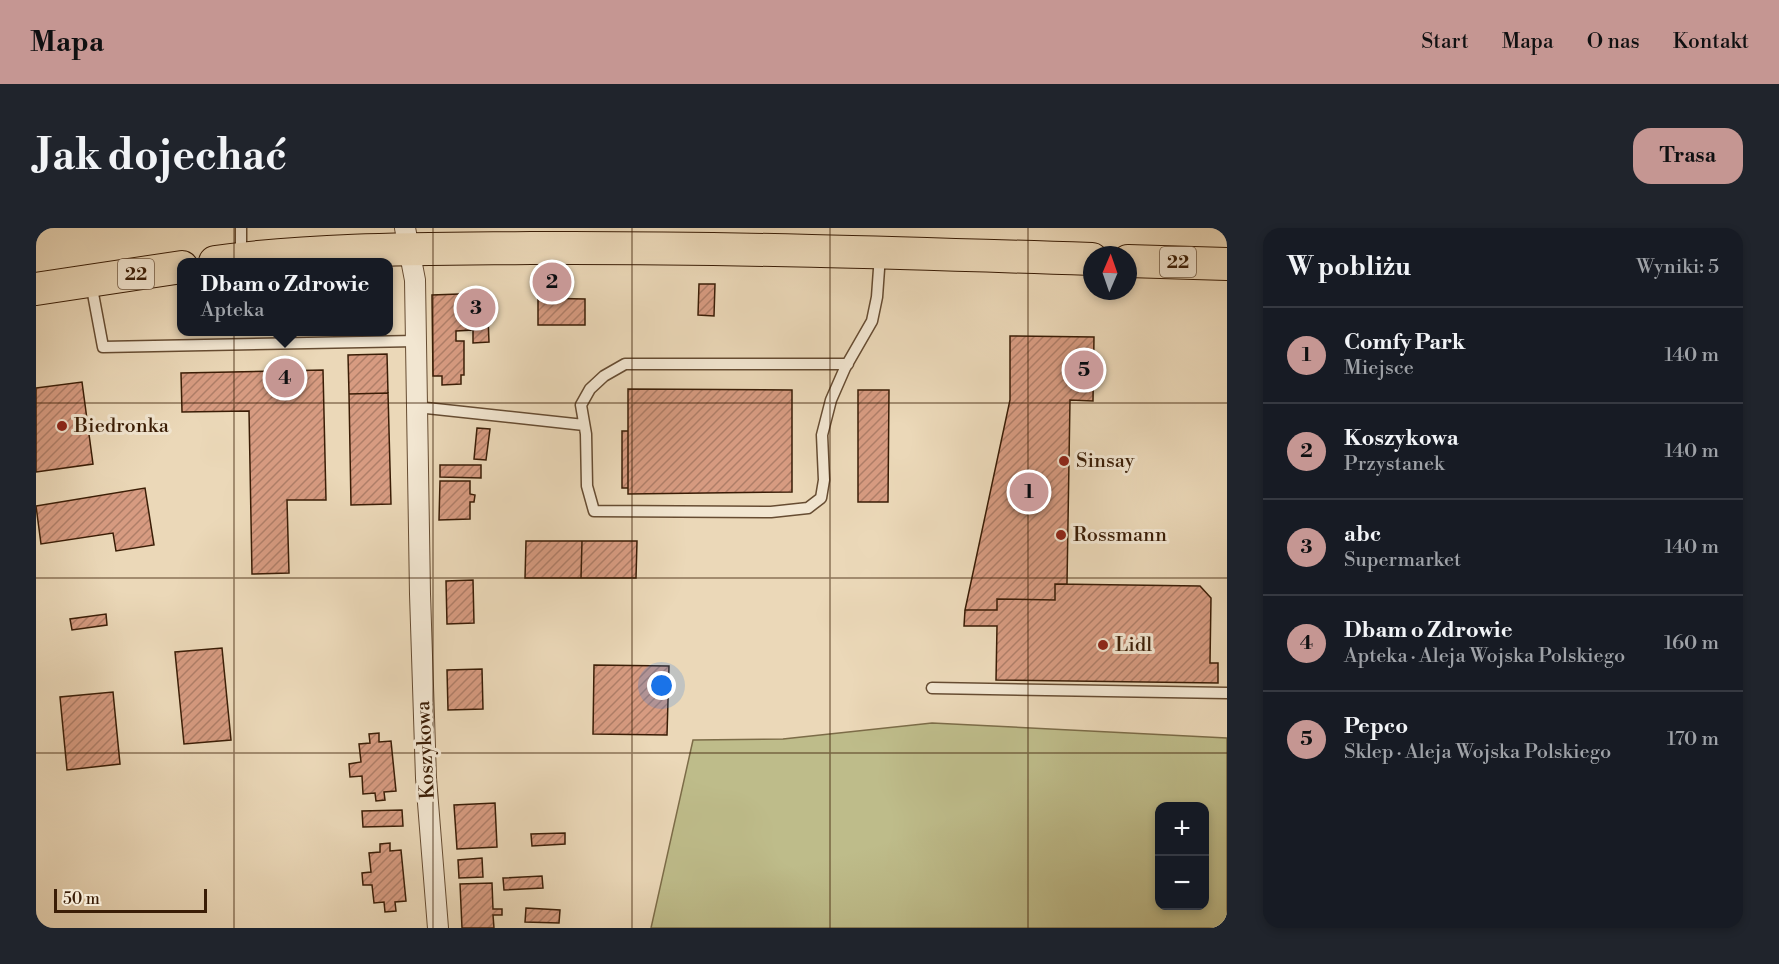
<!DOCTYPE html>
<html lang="pl">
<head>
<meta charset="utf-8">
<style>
  body { margin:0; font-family:"Libre Bodoni",serif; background:#20242c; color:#f1f3f6 }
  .controls { position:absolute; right:18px; bottom:18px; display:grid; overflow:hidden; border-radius:12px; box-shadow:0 3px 9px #0003 }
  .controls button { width:54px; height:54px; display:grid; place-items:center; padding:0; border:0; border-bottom:2px solid #363941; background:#171b24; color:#f1f3f6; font:30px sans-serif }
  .compass { position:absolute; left:1047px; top:18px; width:54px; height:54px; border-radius:50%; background:#171b24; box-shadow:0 3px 9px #0003; rotate:2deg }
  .scale { position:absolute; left:18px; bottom:15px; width:153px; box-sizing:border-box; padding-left:6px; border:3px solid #3a1d06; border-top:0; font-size:16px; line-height:21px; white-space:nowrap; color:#3a1d06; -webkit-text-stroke:4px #f2e6d1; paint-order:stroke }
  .you { position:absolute; left:626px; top:458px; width:21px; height:21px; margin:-15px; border:4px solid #fff; border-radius:50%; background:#1a73e8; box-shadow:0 0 0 9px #1a73e833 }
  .badge { display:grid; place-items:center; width:39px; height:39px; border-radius:50%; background:#c59692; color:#111; font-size:20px; font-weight:700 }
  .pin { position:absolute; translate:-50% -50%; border:3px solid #fff; box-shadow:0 2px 6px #0006 }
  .popup { position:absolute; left:141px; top:30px; width:216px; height:78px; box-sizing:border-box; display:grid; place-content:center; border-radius:12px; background:#171b24; filter:drop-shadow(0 2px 4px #0005); font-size:20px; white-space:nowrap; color:#9ea1a6 }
  .popup b { font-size:22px; color:#f1f3f6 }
  .popup::after { content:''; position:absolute; left:50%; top:100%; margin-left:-12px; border:12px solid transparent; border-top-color:#171b24 }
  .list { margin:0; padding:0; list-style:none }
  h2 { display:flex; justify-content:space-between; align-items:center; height:78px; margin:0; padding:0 24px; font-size:26px }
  h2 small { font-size:20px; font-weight:400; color:#9ea1a6 }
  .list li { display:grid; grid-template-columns:39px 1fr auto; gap:18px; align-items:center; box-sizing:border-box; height:96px; padding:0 24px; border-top:2px solid #363941 }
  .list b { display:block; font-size:22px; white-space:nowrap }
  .list p { margin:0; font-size:20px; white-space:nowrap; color:#9ea1a6 }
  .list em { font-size:20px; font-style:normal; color:#9ea1a6 }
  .map { position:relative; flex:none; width:1191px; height:700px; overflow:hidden; border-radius:18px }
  header { display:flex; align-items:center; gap:36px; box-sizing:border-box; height:84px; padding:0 30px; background:#c59692; color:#111 }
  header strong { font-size:28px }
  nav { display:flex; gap:33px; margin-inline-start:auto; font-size:21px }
  .intro { display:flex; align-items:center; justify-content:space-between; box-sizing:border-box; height:144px; padding:0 36px }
  h1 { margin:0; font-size:42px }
  .button { padding:15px 27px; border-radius:18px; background:#c59692; color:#111; font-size:21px; font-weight:700 }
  main { display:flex; gap:36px; padding:0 36px }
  aside { flex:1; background:#171b24; border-radius:18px; box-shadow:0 3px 9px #0003 }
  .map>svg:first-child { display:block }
  .green { fill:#bebc8a; stroke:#7c6c48; stroke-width:1.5; fill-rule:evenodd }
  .building { fill:url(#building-hatch); stroke:#3a1d06; stroke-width:1.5 }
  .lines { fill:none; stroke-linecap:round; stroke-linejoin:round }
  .service-casing { stroke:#664c32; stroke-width:13 }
  .minor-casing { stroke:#664c32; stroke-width:22 }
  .primary-casing { stroke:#3a1d06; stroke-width:34 }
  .service { stroke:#f2e6d1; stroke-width:10 }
  .minor { stroke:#f2e6d1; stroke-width:20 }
  .primary { stroke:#ebd8b8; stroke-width:32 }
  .grid { fill:none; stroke:#3a1d06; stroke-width:1.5; stroke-opacity:0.55 }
  .poi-dot { fill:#8f2418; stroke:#f2e6d1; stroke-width:2 }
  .labels { text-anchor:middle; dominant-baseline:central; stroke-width:6; stroke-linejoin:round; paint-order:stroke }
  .shield { fill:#f2e6d1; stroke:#715943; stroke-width:1.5 }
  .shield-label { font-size:18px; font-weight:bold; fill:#3a1d06 }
  .poi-label { font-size:20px; fill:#3a1d06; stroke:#f2e6d1; text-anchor:start }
  .street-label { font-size:20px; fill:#3a1d06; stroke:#f2e6d1 }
</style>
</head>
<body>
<header>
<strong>Mapa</strong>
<nav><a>Start</a><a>Mapa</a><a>O nas</a><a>Kontakt</a></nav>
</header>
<div class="intro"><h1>Jak dojechać</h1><a class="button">Trasa</a></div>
<main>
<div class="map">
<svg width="1191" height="700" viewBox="0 0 1191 700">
  <defs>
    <pattern id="building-hatch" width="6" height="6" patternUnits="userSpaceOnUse" patternTransform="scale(1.5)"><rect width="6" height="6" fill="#d79b81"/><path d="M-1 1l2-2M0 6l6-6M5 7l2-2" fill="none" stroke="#af7e68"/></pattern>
  </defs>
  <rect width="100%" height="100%" fill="#ebd8b8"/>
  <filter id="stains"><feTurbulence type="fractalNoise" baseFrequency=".00333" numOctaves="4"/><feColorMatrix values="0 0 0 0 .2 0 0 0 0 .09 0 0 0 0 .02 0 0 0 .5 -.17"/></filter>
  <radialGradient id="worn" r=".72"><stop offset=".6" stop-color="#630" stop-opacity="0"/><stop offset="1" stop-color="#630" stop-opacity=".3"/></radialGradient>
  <!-- green -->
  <path class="green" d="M896 495 1191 510V700H615L657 512 747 511ZM1124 578H1168V678H1124Z"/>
  <!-- building -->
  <path class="building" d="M663 56H679L678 88 662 87Z
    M451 65 453 114 437 115V102L420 103V113H428V147H425V156L406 157V148H397L396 67Z
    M502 70 549 71V97H502Z
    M974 108 1058 109 1057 173 1034 172 1031 356H1019V372L961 371V382H929L974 172Z
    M351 126 352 165 313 166 312 127Z
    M287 142 290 272H251L253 345 216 346 213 183 146 184 145 145Z
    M46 154 57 236 0 244V160Z
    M592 161 756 162V264L592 266Z
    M822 162H853L852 274H822Z
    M352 165 355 276 315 277 313 166Z
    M441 200 454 201 450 232 438 231Z
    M586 203H592V260H586Z
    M404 237H445V250L404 249Z
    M404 253H434V266L439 267 438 274H434V291L403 292Z
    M109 260 118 317 80 323 77 305 5 316 0 278Z
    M490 313H546L545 350H489Z
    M546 313H601L600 350H545Z
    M437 352 438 395 411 396 410 353Z
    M1019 356 1164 358 1175 370 1174 435H1182V455L960 452 961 398H928L929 382H961V371L1019 372Z
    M70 386 71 397 36 402 34 391Z
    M186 420 195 512 148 516 139 424Z
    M558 437 633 438 631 507 557 506Z
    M446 441 447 481 412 482 411 442Z
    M77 464 84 536 31 542 24 469Z
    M343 505V514L355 513 360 563 348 564 349 572 340 573 339 565 327 566 326 548 314 549 313 536 325 534 323 516 334 515 333 506Z
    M459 575 461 619 421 621 418 577Z
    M366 582 367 598 327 599 326 583Z
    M529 605V616L496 618 495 606Z
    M354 615V623L365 622 370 673 359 674 360 683 349 684 348 674 338 675 336 657H327L326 645 335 644 333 625 344 624V616Z
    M446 630 447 649 423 650 422 632Z
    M506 648 507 660 468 662 467 650Z
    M456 655 457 681H466V687H457L458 700H426L424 656Z
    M490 680 524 682 523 695 489 694Z"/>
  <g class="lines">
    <defs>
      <path id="service" d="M205 0V30
        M55 55 67 119 380 113
        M812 136H589L568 148 554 161 545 177 550 206 551 258 558 283 735 284 772 280 785 270 788 252 786 207 795 172 809 140 836 93 841 69 844 27
        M381 179 548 197
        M896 460 1191 465"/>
      <path id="minor" d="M369 0 379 52 384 366 390 550 402 700"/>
      <path id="primary" d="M1092 33 1191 36
        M179 34C283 20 389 21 495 20 682 19 869 25 1056 31
        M0 61 146 39"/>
    </defs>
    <!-- service casing -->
    <use href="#service" class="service-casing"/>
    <!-- minor casing -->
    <use href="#minor" class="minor-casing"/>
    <!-- primary casing -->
    <use href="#primary" class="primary-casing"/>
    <!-- service -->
    <use href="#service" class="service"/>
    <!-- minor -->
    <use href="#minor" class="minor"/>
    <!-- primary -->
    <use href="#primary" class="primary"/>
  </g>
  <!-- grid -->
  <path class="grid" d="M198 0V700M397 0V700M596 0V700M794 0V700M992 0V700M0 175H1191M0 350H1191M0 525H1191"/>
  <!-- markers -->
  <g class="poi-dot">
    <circle cx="26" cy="198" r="6"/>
    <circle cx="1028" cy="233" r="6"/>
    <circle cx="1025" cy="307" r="6"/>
    <circle cx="1067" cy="417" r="6"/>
  </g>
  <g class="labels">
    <!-- shield labels -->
    <g class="shield">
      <rect x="1124" y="19" width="36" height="30" rx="4.5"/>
      <rect x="82" y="31" width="36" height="30" rx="4.5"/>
    </g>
    <g class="shield-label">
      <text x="1142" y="34">22</text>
      <text x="100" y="46">22</text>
    </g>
    <!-- poi labels -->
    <g class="poi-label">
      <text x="38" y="198">Biedronka</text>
      <text x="1040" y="233">Sinsay</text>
      <text x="1037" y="307">Rossmann</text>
      <text x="1079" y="417">Lidl</text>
    </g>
    <!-- street labels -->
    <g class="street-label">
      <text transform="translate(390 522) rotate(-93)">Koszykowa</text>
    </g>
  </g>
  <rect width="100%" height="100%" filter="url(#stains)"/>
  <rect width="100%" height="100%" fill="url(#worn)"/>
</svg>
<div class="controls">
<button>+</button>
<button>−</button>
</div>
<svg class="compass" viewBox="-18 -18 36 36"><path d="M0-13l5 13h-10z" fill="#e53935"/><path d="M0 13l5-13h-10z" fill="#9ea1a6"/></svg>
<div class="scale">50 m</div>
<div class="you"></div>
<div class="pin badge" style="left:993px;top:264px">1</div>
<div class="pin badge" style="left:516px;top:54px">2</div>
<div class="pin badge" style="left:440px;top:80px">3</div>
<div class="pin badge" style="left:249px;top:150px">4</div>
<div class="popup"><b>Dbam o Zdrowie</b>Apteka</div>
<div class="pin badge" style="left:1048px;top:142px">5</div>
</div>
<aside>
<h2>W pobliżu<small>Wyniki: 5</small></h2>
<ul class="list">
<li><span class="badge">1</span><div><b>Comfy Park</b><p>Miejsce</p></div><em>140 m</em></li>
<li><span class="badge">2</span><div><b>Koszykowa</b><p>Przystanek</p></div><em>140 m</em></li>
<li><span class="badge">3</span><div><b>abc</b><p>Supermarket</p></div><em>140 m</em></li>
<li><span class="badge">4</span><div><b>Dbam o Zdrowie</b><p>Apteka · Aleja Wojska Polskiego</p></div><em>160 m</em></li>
<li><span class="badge">5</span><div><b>Pepco</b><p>Sklep · Aleja Wojska Polskiego</p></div><em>170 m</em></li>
</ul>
</aside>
</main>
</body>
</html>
